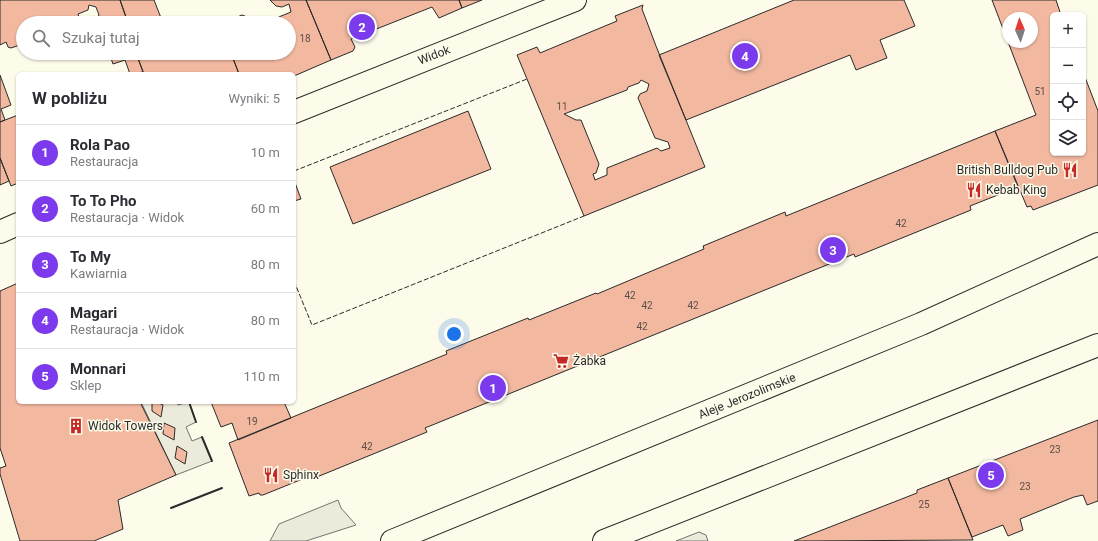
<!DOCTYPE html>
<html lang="pl">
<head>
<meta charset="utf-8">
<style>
  body { margin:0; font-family:Roboto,sans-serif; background:#f2f2f3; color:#2b2b33 }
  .controls { position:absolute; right:12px; top:12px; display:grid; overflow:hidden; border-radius:6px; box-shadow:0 1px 3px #0004 }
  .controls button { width:36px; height:36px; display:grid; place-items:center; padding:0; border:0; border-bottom:1px solid #e1e1e2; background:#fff; color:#2b2b33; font:20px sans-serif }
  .compass { position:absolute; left:1002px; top:12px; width:36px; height:36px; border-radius:50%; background:#fff; box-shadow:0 1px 3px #0004; rotate:357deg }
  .you { position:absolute; left:454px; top:334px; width:14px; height:14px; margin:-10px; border:3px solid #fff; border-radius:50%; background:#1a73e8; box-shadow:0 0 0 6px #1a73e833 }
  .badge { display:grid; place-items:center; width:26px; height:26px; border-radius:50%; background:#7c3aed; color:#fff; font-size:13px; font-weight:700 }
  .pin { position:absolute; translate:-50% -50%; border:2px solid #fff; box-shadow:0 1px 4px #0006 }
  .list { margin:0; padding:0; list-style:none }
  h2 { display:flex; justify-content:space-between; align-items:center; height:52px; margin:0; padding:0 16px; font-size:17px }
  h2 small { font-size:13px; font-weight:400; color:#7c7c81 }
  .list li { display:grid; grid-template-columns:26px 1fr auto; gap:12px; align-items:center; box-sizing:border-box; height:56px; padding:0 16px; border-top:1px solid #e1e1e2 }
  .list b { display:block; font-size:15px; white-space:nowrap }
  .list p { margin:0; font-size:13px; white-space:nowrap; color:#7c7c81 }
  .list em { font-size:13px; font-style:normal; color:#7c7c81 }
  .icon { flex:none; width:22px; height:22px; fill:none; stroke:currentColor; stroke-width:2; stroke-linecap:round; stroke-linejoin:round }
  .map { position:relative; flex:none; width:1098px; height:541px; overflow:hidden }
  .search { position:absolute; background:#fff; box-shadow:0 1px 3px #0004; left:16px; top:16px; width:280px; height:44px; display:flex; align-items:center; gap:10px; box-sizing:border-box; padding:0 14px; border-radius:22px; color:#7c7c81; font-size:15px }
  .panel { position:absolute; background:#fff; box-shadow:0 1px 3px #0004; left:16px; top:72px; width:280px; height:332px; border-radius:6px }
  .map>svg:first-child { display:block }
  .green { fill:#ecebdb; stroke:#74746e }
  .building { fill:#f2b8a0; stroke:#2b2b2b; fill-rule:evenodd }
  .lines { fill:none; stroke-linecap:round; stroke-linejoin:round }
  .street-casing { stroke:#2b2b2b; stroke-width:24 }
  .secondary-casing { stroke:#2b2b2b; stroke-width:24 }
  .street { stroke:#fdfbea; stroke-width:22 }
  .secondary { stroke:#fdfbea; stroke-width:22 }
  .fence { stroke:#2b2b2b; stroke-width:1; stroke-dasharray:5 2; stroke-linecap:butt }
  .wall { stroke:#2b2b2b; stroke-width:2 }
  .labels { text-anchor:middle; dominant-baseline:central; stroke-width:3; stroke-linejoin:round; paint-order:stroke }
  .number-label { font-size:10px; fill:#5d4e48 }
  .street-label { font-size:12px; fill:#2b2b2b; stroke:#fdfbea }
  .poi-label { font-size:12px; fill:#2b2b2b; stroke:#fdfbea; text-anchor:start }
</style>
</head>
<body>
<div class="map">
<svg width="1098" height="541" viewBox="0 0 1098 541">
  <rect width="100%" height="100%" fill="#fdfbea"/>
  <!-- green -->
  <path class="green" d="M141 402H176L178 405 189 402 196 422 186 427 192 441 202 437 212 461 176 475Z
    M338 500 341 508 356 525 306 541H270L279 524Z
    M699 532 706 535 708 541H676Z"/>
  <!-- building -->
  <path class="building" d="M0 0H120L128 23H98L97 19 99 15 96 7 89 5 88 10 78 14 80 20 76 23H23V44L11 48 8 47 6 42 0 45Z
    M120 0H154L163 23H128Z
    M270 0H306L331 60 294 76V74H239L231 53H289V23H264L291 12 289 4 282 7 276 6Z
    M306 0H459L462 8 439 18 432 7 351 39 355 47 353 51 331 60Z
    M459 0H482L462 8Z
    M794 0H904L915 26 880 40 887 58 856 70 850 55 686 120 659 55Z
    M992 0H1056L1061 15H1053V153H1083V72L1098 111V185L1033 210 1031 206 1027 207 995 131 1036 115ZM1008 18H1032V42H1008Z
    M643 5 642 9 656 46 705 167 584 216 517 55 537 47 540 53 617 21 615 16ZM641 80 649 84 647 91 640 94 638 98 655 138 668 142 670 148 661 151 657 148 607 168V175L595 180 593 174 596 173 599 164 581 120H576L564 114 627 90 628 87 639 83Z
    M242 15 247 17 251 23H233L235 18Z
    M109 53H136L143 72 130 74 125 60 113 64Z
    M136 53H160L161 55 165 53H231L239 74H144Z
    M0 75 11 105 1 109 5 120 0 122Z
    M468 111 491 169 353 224 330 167Z
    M18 115V183L11 186 0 158V122Z
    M995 131 1018 187 970 206 971 210 855 257 854 254 661 332 425 428 427 432 312 479 310 476 263 495H260L259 493 249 496 229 443 447 354 446 351 528 318 529 320 596 293 597 294 704 249 703 246 785 212 786 216Z
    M0 158 9 181 0 185Z
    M294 180 301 199 294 201Z
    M18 283V402H140L176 475 118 500 123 529 94 541H20L0 474V468L6 466 0 448V291Z
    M152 402H157L163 405 161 417 152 411Z
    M211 402H284L291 418 238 440 232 423 221 427Z
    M1098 420V501L1087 505 1083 495 1074 497 1020 519 1023 530 1008 536 1003 525 972 537 948 478Z
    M164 423 175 428 174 440 163 434Z
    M177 446 187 452 185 464 175 458Z
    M948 478 973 540 794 541 917 493V490Z"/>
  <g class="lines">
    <defs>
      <path id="street" d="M294 112 575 0
        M0 232 18 224"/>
      <path id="secondary" d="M392 541 921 324 1098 244
        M604 541 1098 345"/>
    </defs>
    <!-- street casing -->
    <use href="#street" class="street-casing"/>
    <!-- secondary casing -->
    <use href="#secondary" class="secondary-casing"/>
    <!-- street -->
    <use href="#street" class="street"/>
    <!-- secondary -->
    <use href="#secondary" class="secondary"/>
    <!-- fence -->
    <path class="fence" d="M294 171 527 79
      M294 281 312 325 584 216"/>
    <!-- wall -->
    <path class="wall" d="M189 402 196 422
      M202 437 212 461
      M171 508 222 488"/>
  </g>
  <!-- icons -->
  <defs>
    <symbol id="restaurant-bare" viewBox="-9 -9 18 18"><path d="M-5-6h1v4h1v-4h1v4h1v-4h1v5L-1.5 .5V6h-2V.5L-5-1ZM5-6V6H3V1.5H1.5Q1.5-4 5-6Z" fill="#c62828" stroke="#fdfbea" stroke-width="2.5" paint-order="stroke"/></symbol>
    <symbol id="supermarket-bare" viewBox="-9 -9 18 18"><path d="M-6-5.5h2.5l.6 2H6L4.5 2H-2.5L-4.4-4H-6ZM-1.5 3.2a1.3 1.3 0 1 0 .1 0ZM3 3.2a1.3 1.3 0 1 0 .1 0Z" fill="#c62828" stroke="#fdfbea" stroke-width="2.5" paint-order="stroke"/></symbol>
    <symbol id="building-bare" viewBox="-9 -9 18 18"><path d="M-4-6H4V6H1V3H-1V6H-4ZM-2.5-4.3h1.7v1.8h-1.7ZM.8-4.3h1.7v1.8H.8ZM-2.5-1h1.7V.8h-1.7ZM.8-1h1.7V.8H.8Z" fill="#c62828" stroke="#fdfbea" stroke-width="2.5" paint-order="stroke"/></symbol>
  </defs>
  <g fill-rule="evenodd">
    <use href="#restaurant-bare" x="1059" y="159" width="22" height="22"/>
    <use href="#restaurant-bare" x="963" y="179" width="22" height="22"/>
    <use href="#supermarket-bare" x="550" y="350" width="22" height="22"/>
    <use href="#building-bare" x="65" y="415" width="22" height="22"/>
    <use href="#restaurant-bare" x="260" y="464" width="22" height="22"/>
  </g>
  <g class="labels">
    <!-- number labels -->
    <g class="number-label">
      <text x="305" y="38">18</text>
      <text x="1040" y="91">51</text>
      <text x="562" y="106">11</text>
      <text x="901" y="223">42</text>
      <text x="630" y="295">42</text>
      <text x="647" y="305">42</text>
      <text x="693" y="305">42</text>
      <text x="642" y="326">42</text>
      <text x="252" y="421">19</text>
      <text x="367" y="446">42</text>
      <text x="1055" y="449">23</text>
      <text x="1025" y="486">23</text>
      <text x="924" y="504">25</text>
    </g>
    <!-- street labels -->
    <g class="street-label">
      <text transform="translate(434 55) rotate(-21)">Widok</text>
      <text transform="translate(747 396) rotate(-22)">Aleje Jerozolimskie</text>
    </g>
    <!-- poi labels -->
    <g class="poi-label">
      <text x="1058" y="170" text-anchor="end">British Bulldog Pub</text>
      <text x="986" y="190">Kebab King</text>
      <text x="573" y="361">Żabka</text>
      <text x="88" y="426">Widok Towers</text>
      <text x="283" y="475">Sphinx</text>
    </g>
  </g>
</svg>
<div class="controls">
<button>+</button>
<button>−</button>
<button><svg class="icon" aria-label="locate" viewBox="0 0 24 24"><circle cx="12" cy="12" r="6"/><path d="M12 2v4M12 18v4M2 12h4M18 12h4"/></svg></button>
<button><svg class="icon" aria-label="layers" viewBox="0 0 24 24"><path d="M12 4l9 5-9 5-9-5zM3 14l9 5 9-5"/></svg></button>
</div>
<svg class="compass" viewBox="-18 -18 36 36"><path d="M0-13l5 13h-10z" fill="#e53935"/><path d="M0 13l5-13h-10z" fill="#7c7c81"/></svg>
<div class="you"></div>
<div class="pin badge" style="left:493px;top:388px">1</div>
<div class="pin badge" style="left:362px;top:27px">2</div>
<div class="pin badge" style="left:833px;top:250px">3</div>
<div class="pin badge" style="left:745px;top:56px">4</div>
<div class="pin badge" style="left:991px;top:475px">5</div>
<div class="search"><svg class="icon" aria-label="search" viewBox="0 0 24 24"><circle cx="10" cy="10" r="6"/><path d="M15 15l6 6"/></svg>Szukaj tutaj</div>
<section class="panel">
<h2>W pobliżu<small>Wyniki: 5</small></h2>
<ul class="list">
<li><span class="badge">1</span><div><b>Rola Pao</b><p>Restauracja</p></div><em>10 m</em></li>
<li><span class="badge">2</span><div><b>To To Pho</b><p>Restauracja · Widok</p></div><em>60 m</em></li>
<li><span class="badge">3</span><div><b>To My</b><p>Kawiarnia</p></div><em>80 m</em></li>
<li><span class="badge">4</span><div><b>Magari</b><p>Restauracja · Widok</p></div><em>80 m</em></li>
<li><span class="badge">5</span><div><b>Monnari</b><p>Sklep</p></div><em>110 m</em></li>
</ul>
</section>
</div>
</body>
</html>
